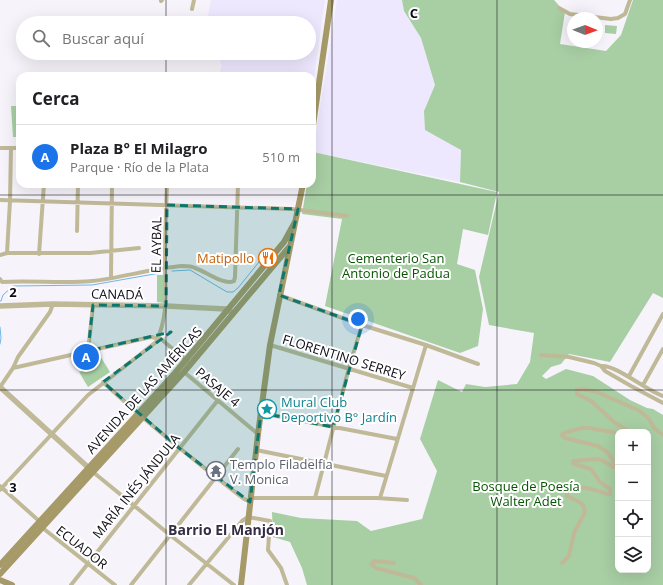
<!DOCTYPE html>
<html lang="es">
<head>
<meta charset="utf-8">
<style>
  body { margin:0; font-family:"Open Sans",sans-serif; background:#f2f2f2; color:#202124 }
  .controls { position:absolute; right:12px; bottom:12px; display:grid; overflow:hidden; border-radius:8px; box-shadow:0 4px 16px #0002 }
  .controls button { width:36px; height:36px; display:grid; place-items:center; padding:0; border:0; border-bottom:1px solid #e0e0e0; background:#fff; color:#202124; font:20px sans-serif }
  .compass { position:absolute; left:567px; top:12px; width:36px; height:36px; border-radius:50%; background:#fff; box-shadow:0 4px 16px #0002; rotate:91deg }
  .you { position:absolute; left:358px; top:319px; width:14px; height:14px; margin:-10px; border:3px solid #fff; border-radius:50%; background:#1a73e8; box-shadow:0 0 0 6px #1a73e833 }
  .badge { display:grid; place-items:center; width:26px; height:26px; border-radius:50%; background:#1a73e8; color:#fff; font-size:13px; font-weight:700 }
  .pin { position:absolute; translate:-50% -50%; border:2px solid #fff; box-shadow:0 1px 4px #0006 }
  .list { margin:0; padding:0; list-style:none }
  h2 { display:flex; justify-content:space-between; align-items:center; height:52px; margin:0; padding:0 16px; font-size:17px }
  h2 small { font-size:13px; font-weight:400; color:#757577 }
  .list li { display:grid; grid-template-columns:26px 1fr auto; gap:12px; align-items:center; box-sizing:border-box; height:64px; padding:0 16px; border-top:1px solid #e0e0e0 }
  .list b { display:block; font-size:15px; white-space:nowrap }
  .list p { margin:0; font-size:13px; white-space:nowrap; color:#757577 }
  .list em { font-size:13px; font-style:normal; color:#757577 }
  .icon { flex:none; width:22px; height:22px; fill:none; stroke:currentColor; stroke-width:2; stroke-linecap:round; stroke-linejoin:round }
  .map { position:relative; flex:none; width:663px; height:585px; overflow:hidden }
  .search { position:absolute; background:#fff; box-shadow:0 4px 16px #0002; left:16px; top:16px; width:300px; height:44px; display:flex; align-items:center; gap:10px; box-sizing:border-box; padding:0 14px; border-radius:22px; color:#757577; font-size:15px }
  .panel { position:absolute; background:#fff; box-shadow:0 4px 16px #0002; left:16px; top:72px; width:300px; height:116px; border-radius:12px }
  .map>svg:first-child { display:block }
  .built { fill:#eee8fe }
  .green { fill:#a8cea4; fill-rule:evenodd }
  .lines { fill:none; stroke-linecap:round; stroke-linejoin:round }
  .stream { stroke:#6fb6e6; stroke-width:1 }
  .minor { stroke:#c0b998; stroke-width:4 }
  .tertiary { stroke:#c0b998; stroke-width:5.5 }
  .secondary { stroke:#a69a69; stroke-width:6 }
  .marked { fill:#0f766e; fill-opacity:0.2; stroke:#0f766e; stroke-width:3; stroke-dasharray:8 5; stroke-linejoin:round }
  .grid { fill:none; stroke:#0e0b15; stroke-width:1; stroke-opacity:0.55 }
  .labels { text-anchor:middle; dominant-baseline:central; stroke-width:4; stroke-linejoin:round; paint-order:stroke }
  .street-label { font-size:13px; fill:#0e0b15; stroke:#fff }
  .food-label { font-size:13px; fill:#c56008; stroke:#fff; text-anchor:end }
  .park-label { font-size:13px; fill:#065502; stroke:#fff }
  .culture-label { font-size:13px; fill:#0d838f; stroke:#fff; text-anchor:start }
  .worship-label { font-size:13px; fill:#5b616d; stroke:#fff; text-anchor:start }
  .neighbourhood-label { font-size:14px; font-weight:bold; fill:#342c43; stroke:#fff }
  .grid-label { font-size:13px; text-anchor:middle; font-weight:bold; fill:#0e0b15; stroke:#fff; stroke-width:4; stroke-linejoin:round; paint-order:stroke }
</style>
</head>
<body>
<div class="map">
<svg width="663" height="585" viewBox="0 0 663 585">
  <rect width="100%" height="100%" fill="#f6f4fa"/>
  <!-- built -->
  <path class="built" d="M211 0H325L312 93V76H219L222 64 220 63 221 53H309V23H218L207 21Z
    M337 0H402L404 11 421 38 435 85 461 150 460 182 313 152Z"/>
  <!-- green -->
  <path class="green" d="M402 0H554L565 12 560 44 606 51 621 35 633 0H663V298L653 293 610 362 569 354 561 364 551 367 542 376 546 379 566 369 593 376 630 400 647 408 653 409 663 415V585H307L302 568 290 542 273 537 272 512 301 518 357 521 371 531 422 519 437 471 420 439 438 380 462 392 466 384 485 387 517 384 530 362 534 333 489 325 479 277 499 192 460 182 461 150 425 130 424 111 435 85 421 38 404 11ZM618 432H648V570H618Z
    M605 25 617 26 616 34 605 33Z
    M11 106H20V137H13Z
    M313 152 497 192 488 235 463 229 457 264 475 270 483 309 478 346 460 353 325 306 342 219 302 214 307 184H312Z
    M157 275H164V303L157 302Z
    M99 354 110 372 88 387 79 372 82 371 81 363Z"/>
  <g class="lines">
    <!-- stream -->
    <path class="stream" d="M172 271 190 270 227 292H233L238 288 267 252 272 251
      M0 301H1L3 295 13 286 92 285 160 273
      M0 327 1 338 0 344"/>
    <!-- minor -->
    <path class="minor" d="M161 1 162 0
      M559 8 570 14 611 19 618 18 625 14 630 0
      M192 9 194 0
      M0 148H20
      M0 200 292 209 347 216
      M77 231 78 184
      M7 253 10 201 11 148
      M39 254 44 184
      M0 255 7 253H90L139 248
      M111 278 112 184
      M0 279 2 282C32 280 62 284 92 281 122 278 152 268 183 266 187 266 191 266 195 268 205 271 224 286 234 281L235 277 238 184
      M279 295 362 325 426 345 478 364
      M270 345 413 388
      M88 351 93 305
      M541 355 569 357 594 363 601 366 605 371 631 386 663 403
      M601 366C615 364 647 391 663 396
      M13 368 151 337 161 339 187 361
      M184 372 258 434
      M629 376 663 314
      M103 382C148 424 196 462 244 499L250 502
      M643 385 663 349
      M0 387 13 368 18 357 50 312 53 304
      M261 413 397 439
      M630 432 614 422 591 401 577 394V390L582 389 597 392 640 411 649 419 655 429 663 435
      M256 450 386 476
      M93 472 170 535 234 585
      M0 486 38 520 44 529 115 585
      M0 490 88 395 156 342C169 316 165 289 165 261 165 235 166 210 167 184
      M250 498H377L407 500
      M315 498 349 368 362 325
      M380 498 426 345
      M394 563 374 561 371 564 376 568 414 578 421 585
      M562 563 569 556 574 533 585 512 584 507 581 503 567 496V492C580 483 594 490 607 494H610V489L600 482 591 469 574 464 573 463V461L597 459 601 460 614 467H616V464L607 452 598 446 565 438 562 435 564 433 582 428H589L618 433
      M71 585 218 400
      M131 585 238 449
      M189 585 242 521 248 517 270 521 268 550 281 568 287 585"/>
    <!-- tertiary -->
    <path class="tertiary" d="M0 306 53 304 166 306 226 309 233 313
      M0 387 91 470"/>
    <!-- secondary -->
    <path class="secondary" d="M312 132 331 0
      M0 565 175 373 284 242 295 222
      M0 574 184 372 290 246
      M0 580 12 585
      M241 585 258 434 270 345 303 184"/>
  </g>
  <!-- marked area -->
  <path class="marked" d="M167 205 298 209 279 295 362 325 333 427 261 413 250 502 179 448 103 382 171 332 88 351 93 305 166 306Z"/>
  <!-- grid -->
  <path class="grid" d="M166 0V23M332 0V585M497 0V585M166 53V76M166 184V585M0 195H663M0 390H663"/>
  <!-- icons -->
  <defs>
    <symbol id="restaurant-ring" viewBox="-11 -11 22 22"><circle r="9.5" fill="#fff" stroke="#e8710a" stroke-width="1.5"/><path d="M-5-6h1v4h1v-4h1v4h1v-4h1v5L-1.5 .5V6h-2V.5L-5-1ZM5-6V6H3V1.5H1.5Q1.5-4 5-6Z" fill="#e8710a"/></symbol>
    <symbol id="sight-ring" viewBox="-11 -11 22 22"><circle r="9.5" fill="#fff" stroke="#0f9aa8" stroke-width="1.5"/><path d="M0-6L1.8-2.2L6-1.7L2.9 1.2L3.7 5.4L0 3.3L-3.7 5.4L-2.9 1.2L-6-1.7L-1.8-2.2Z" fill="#0f9aa8"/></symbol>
    <symbol id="temple-ring" viewBox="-11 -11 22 22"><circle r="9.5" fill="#fff" stroke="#6b7280" stroke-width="1.5"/><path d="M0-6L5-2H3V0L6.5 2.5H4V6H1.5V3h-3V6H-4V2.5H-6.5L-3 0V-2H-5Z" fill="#6b7280"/></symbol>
  </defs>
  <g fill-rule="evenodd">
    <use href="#restaurant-ring" x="257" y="247" width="22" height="22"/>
    <use href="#sight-ring" x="256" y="398" width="22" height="22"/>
    <use href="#temple-ring" x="205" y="460" width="22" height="22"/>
  </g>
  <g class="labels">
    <!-- street labels -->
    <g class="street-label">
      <text transform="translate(156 245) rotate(-89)">EL AYBAL</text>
      <text transform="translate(117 294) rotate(1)">CANADÁ</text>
      <text transform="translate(344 357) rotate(17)">FLORENTINO SERREY</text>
      <text transform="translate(218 387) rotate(40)">PASAJE 4</text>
      <text transform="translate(144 390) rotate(-48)">AVENIDA DE LAS AMÉRICAS</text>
      <text transform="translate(136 486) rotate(-51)">MARÍA INÉS JÁNDULA</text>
      <text transform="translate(82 547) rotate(38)">ECUADOR</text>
    </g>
    <!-- food labels -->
    <g class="food-label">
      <text x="254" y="258">Matipollo</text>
    </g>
    <!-- park labels -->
    <g class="park-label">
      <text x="396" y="258">Cementerio San<tspan x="396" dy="15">Antonio de Padua</tspan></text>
      <text x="526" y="486">Bosque de Poesía<tspan x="526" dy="15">Walter Adet</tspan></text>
    </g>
    <!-- culture labels -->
    <g class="culture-label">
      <text x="281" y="402">Mural Club<tspan x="281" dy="15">Deportivo B° Jardín</tspan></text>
    </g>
    <!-- worship labels -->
    <g class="worship-label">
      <text x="230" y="464">Templo Filadelfia<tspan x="230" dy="15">V. Monica</tspan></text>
    </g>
    <!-- neighbourhood labels -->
    <g class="neighbourhood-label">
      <text x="226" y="529">Barrio El Manjón</text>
    </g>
  </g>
  <g class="grid-label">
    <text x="414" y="18">C</text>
    <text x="13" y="297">2</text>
    <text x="13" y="492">3</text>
  </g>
</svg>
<div class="controls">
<button>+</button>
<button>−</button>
<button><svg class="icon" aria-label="locate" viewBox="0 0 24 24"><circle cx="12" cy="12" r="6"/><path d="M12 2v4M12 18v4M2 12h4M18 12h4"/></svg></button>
<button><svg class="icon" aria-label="layers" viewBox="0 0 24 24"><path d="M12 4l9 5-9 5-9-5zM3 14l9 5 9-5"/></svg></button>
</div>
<svg class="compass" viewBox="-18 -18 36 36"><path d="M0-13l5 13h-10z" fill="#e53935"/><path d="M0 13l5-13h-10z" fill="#757577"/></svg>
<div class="you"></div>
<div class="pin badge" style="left:86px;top:357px">A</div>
<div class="search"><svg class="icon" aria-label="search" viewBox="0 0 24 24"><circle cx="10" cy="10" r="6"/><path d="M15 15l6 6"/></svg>Buscar aquí</div>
<section class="panel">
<h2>Cerca<small></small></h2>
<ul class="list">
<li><span class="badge">A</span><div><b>Plaza B° El Milagro</b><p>Parque · Río de la Plata</p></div><em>510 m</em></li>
</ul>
</section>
</div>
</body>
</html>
